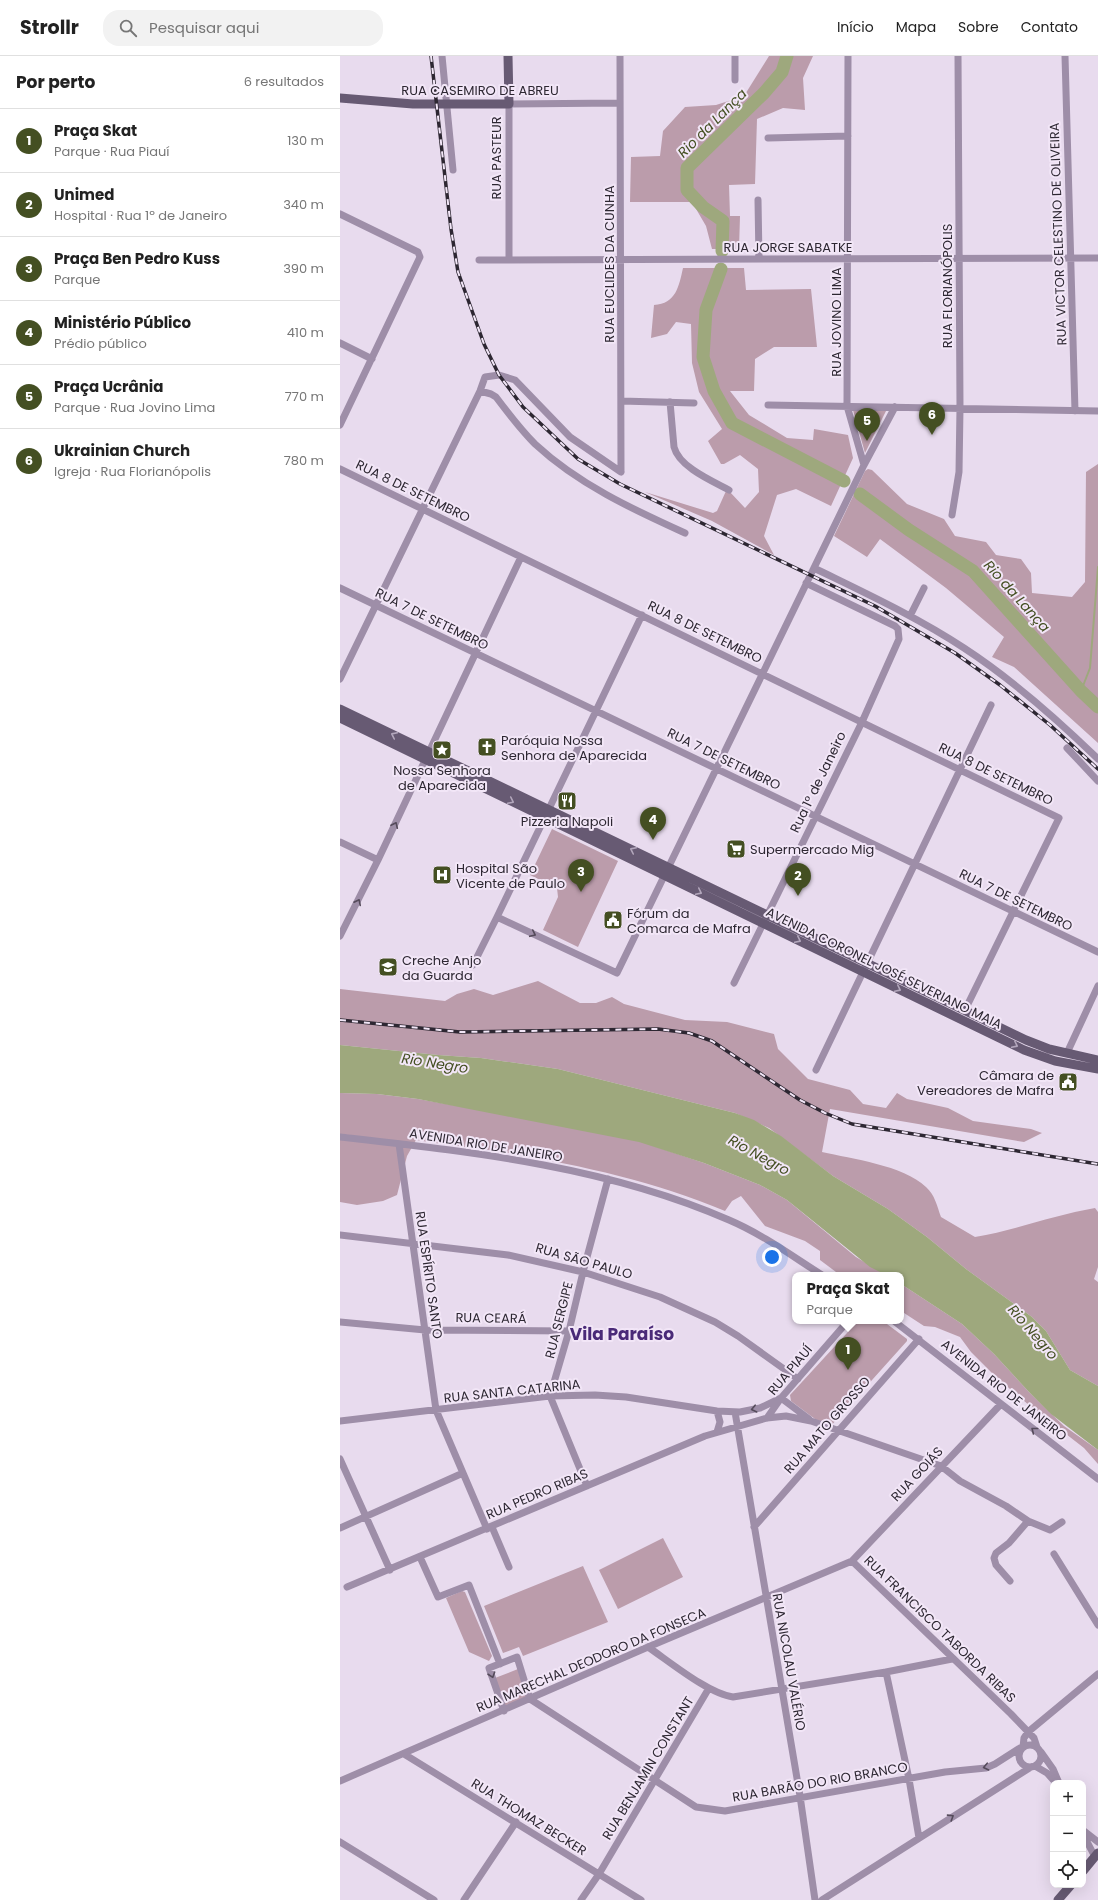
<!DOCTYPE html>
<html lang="pt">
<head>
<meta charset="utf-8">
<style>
  body { margin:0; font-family:Poppins,sans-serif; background:#f2f2f2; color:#222 }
  .controls { position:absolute; right:12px; bottom:12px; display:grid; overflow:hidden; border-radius:8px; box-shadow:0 4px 16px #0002 }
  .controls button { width:36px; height:36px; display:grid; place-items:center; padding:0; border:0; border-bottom:1px solid #e0e0e0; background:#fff; color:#222; font:20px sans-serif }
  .you { position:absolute; left:432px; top:1201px; width:14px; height:14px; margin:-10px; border:3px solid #fff; border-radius:50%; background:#1a73e8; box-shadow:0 0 0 6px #1a73e833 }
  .badge { display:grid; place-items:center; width:26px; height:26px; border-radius:50%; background:#444f22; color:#fff; font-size:13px; font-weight:700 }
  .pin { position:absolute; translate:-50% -33px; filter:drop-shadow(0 1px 2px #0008) }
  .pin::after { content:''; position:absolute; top:21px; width:14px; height:12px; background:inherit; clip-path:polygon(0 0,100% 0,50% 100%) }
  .popup { position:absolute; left:452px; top:1216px; width:112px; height:52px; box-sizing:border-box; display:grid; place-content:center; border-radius:8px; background:#fff; filter:drop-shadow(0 1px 3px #0005); font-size:13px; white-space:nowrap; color:#767676 }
  .popup b { font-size:15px; color:#222 }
  .popup::after { content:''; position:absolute; left:50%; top:100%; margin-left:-8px; border:8px solid transparent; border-top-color:#fff }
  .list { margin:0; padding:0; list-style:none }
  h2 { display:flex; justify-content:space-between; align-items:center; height:52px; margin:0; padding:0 16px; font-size:17px }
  h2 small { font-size:13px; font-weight:400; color:#767676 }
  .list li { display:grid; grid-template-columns:26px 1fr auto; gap:12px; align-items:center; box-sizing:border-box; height:64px; padding:0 16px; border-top:1px solid #e0e0e0 }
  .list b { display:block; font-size:15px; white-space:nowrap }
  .list p { margin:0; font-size:13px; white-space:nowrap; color:#767676 }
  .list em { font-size:13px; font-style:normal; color:#767676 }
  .icon { flex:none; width:22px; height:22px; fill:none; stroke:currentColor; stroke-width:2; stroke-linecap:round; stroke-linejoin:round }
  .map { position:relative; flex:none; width:758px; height:1844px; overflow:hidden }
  header { display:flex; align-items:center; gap:24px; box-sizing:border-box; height:56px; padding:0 20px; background:#fff; border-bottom:1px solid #e0e0e0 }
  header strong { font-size:19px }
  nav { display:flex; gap:22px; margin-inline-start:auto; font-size:14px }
  .search { width:280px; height:36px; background:#f2f2f2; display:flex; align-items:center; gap:10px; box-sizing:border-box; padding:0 14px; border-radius:16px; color:#767676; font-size:15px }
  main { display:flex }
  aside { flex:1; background:#fff }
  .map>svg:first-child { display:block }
  .green { fill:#bb9cab }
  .water { fill:#9ea87d }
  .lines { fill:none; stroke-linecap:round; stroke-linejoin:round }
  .stream { stroke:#9ea87d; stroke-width:2 }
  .river { stroke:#9ea87d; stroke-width:13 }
  .minor { stroke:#9e8ea8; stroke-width:7 }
  .major { stroke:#675a73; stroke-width:9 }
  .rail-casing { stroke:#2d2732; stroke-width:3.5 }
  .rail { stroke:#f2e6f7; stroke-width:2; stroke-dasharray:6; stroke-linecap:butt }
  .oneway { stroke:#b3a7bc }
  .oneway2 { stroke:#554b5b }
  .labels { text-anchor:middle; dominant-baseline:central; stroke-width:4; stroke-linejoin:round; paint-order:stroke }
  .street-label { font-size:13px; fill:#2d2732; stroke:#f2e6f7 }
  .poi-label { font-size:13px; fill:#2d2732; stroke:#f2e6f7; text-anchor:start }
  .water-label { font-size:14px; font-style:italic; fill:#444f22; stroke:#f2e6f7 }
  .district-label { font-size:17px; font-weight:bold; fill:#4a2a78; stroke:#f2e6f7 }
</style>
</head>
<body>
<header>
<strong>Strollr</strong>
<div class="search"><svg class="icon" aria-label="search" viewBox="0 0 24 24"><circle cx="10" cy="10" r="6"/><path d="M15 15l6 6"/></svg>Pesquisar aqui</div>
<nav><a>Início</a><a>Mapa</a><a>Sobre</a><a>Contato</a></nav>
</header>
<main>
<aside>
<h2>Por perto<small>6 resultados</small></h2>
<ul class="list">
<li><span class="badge">1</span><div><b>Praça Skat</b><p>Parque · Rua Piauí</p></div><em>130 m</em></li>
<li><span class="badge">2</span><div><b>Unimed</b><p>Hospital · Rua 1º de Janeiro</p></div><em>340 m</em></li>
<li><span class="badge">3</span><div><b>Praça Ben Pedro Kuss</b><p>Parque</p></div><em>390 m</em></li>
<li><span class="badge">4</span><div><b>Ministério Público</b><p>Prédio público</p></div><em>410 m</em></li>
<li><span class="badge">5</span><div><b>Praça Ucrânia</b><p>Parque · Rua Jovino Lima</p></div><em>770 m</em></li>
<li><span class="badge">6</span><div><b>Ukrainian Church</b><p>Igreja · Rua Florianópolis</p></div><em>780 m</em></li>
</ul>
</aside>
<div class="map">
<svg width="758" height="1844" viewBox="0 0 758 1844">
  <rect width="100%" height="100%" fill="#e8dbee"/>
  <!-- green -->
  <path class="green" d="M429 0H473L463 22 465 54 443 52 417 63 415 128 389 129 390 160H400L399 193H372L366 170 352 146H290L291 101 320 100 323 75 345 51 376 49 404 40Z
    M343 212H404L406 234 471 233 477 291H434L415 303 414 335H390L409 359 447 382 473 384 474 373 508 379 513 402 491 450 456 433 437 439 424 480 434 499 372 465 305 436 373 457 377 455 386 435H389L405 452 419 436 418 413 400 399 384 408H381L368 385 382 373 359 336 352 307 351 268 336 266 327 278 311 282 314 249C336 248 339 230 343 212Z
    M513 354 546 355 525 397Z
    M758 408V687L674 611 652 601 664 581 606 532 540 483 527 501 494 480 525 415 528 413 532 414 567 448 604 463 615 480 646 486 656 499 681 503 691 517 692 537 732 541 745 526 746 416Z
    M212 773 278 805 238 891 203 874 218 841 217 832 190 819Z
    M198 925 240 947H256L272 941 284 948 345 964 387 966 434 978 438 993 468 1023 510 1034 523 1048 546 1052 557 1037 567 1043 608 1052 633 1065 691 1073 702 1077 684 1086 490 1053 482 1096C512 1103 563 1109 586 1131 595 1139 597 1150 601 1161L635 1181C676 1174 714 1159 755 1152L758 1156V1211L754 1223 758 1226V1330L730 1314 706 1275 692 1261 626 1213 587 1181 548 1153 493 1120 429 1072 395 1057 218 1013 141 1002 98 999 0 989V933L105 945 117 938 134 933 153 939Z
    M0 1037 37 1038 78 1043 129 1052 299 1085 364 1107 420 1129 447 1144 516 1201 546 1219H500L480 1204V1195L465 1185 425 1170 401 1140 392 1145 385 1155C316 1126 243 1110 169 1097 138 1092 107 1089 76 1084L67 1100 57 1139 43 1145 17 1149 0 1146Z
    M561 1228 622 1268 654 1298 689 1336 724 1370 758 1394V1408L744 1392 690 1350 657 1322 631 1296 620 1281 595 1271 584 1270 561 1255Z
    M518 1265H543L567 1283V1285L489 1372H487L451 1345 450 1339Z
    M323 1482 343 1521 278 1553 259 1514Z
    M243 1510 268 1566 183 1600 179 1591 163 1597 144 1550Z
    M122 1535 125 1536 152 1600 149 1605 129 1596 106 1542Z
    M178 1613 188 1642 164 1650 155 1622Z"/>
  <!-- water -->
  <path class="water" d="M0 989 98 999 141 1002 218 1013 395 1057 414 1064 441 1080 493 1120 548 1153 587 1181 626 1213 692 1261 706 1275 730 1314 758 1330V1394L711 1358 689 1336 654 1298 622 1268 561 1228V1219H546L530 1211 447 1144 420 1129 364 1107 299 1086 78 1043 37 1038 0 1037Z"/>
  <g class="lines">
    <!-- stream -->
    <path class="stream" d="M741 635 750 612 758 511"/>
    <!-- river -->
    <path class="river" d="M382 195 383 165 363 151 347 134V112L424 37 442 16 447 0
      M381 213 366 254 363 301 374 335 392 367 504 425
      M520 438 569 474 633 515 741 635 758 651"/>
    <!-- minor -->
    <path class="minor" d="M102 0 113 114
      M280 0 281 416
      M395 0V24
      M508 0 507 350 524 409
      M725 0 735 355
      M428 82 508 80
      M418 144 419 203
      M0 158 78 196 80 201 0 369
      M139 204 758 202
      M169 204V48L280 47
      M0 287 32 303
      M140 335 151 338 156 341C168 357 181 374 195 388 238 428 292 453 345 477
      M281 345 354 347
      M330 346 334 391C339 411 372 425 389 434
      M428 349 758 355
      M0 413 719 762 625 954
      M612 459 619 416 620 352 618 0
      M474 512C525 537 577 561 624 592 673 624 717 663 758 703
      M0 532 758 896
      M570 560 584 532
      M0 623 140 335 145 321 159 319 175 324 230 381 281 416
      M727 692 758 725
      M0 786 38 804
      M157 861 277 917 524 409 555 351
      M0 880 38 804 181 501
      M133 909 157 861 302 559
      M394 927 522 666 559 583 558 573 555 570 466 527
      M727 997 758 930
      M476 1014 651 649
      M0 1081C132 1096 266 1110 389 1164 422 1178 452 1200 482 1219
      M59 1088 96 1354 147 1473
      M0 1179 168 1199 243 1216 320 1241 375 1266 398 1280 458 1323
      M554 1265 758 1423
      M0 1266 85 1274 229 1275
      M377 1355 380 1366 377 1376
      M395 1356 460 1740 475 1844
      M427 1362 441 1342 508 1265
      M0 1365 210 1340 255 1339 286 1341 377 1355 400 1356 420 1352 441 1342 469 1363
      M0 1403 50 1514
      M247 1430 210 1340 229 1275 243 1216 268 1123
      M688 1465 710 1474 722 1466
      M152 1471 169 1511
      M414 1471 579 1283
      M0 1472 123 1417
      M714 1498 758 1569
      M80 1501 98 1541 129 1529 160 1608
      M512 1505 671 1658 694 1682 697 1691
      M7 1531 365 1380 427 1362 446 1360 471 1365 601 1410 620 1425 666 1450 688 1465 669 1487 656 1497 654 1502 656 1509 670 1525
      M308 1591C330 1606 369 1638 393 1641L546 1616 612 1603
      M546 1616 569 1723 579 1782
      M164 1655 149 1612 177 1601 190 1643 356 1751 385 1755 605 1716 646 1712 655 1708 680 1692
      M679 1700a11 11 0 1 1 22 0a11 11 0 1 1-22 0Z
      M683 1691 684 1682 688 1676 758 1618
      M701 1696 713 1713 719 1727
      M64 1698 301 1844
      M695 1710 707 1717 716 1727
      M0 1725 308 1591 512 1505 661 1348
      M744 1775 758 1786
      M743 1778 755 1801
      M0 1786 94 1844
      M124 1844 176 1766
      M241 1844 259 1818 369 1632
      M482 1844 691 1711"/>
    <!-- major -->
    <path class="major" d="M0 42 73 48H169L168 0
      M0 653 686 984 709 993 758 1004
      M0 662 684 994 715 1005 758 1013
      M743 1815 758 1797
      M718 1844 731 1829"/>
    <defs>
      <path id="rail" d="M91 0 111 173 118 216 144 288 159 319 183 351 238 403 280 428 535 550 615 597 660 629 710 669 758 713
        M0 964 120 976 318 973 349 977 372 985 460 1044 485 1057 512 1068 758 1108"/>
    </defs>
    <!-- rail casing -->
    <use href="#rail" class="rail-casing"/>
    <!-- rail -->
    <use href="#rail" class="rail"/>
  </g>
  <!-- one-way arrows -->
  <defs><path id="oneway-chevron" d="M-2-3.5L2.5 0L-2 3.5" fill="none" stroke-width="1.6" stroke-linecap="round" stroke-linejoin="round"/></defs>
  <g class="oneway">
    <use href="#oneway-chevron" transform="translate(54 679) rotate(-154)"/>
    <use href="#oneway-chevron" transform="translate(171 745) rotate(26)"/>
    <use href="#oneway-chevron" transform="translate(293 794) rotate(-154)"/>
    <use href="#oneway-chevron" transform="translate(359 836) rotate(26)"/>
    <use href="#oneway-chevron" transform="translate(458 884) rotate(26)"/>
    <use href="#oneway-chevron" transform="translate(558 933) rotate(26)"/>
    <use href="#oneway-chevron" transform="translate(675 989) rotate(26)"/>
  </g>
  <g class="oneway2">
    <use href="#oneway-chevron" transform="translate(55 769) rotate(-65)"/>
    <use href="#oneway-chevron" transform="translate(18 846) rotate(-63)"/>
    <use href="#oneway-chevron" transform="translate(193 878) rotate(25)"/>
    <use href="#oneway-chevron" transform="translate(414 1353) rotate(167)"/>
    <use href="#oneway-chevron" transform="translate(694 1374) rotate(-142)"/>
    <use href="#oneway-chevron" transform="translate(152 1619) rotate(71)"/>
    <use href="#oneway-chevron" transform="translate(646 1711) rotate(168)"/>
    <use href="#oneway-chevron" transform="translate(611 1761) rotate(-32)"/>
  </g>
  <!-- icons -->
  <defs>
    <symbol id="church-square" viewBox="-11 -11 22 22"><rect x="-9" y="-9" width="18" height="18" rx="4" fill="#444f22" stroke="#f2e6f7"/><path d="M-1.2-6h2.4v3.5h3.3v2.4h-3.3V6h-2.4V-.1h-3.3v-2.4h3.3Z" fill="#fff"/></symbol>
    <symbol id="sight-square" viewBox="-11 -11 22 22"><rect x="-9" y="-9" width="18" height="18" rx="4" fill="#444f22" stroke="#f2e6f7"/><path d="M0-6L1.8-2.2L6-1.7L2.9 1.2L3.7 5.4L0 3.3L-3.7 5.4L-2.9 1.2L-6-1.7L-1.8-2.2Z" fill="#fff"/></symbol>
    <symbol id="restaurant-square" viewBox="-11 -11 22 22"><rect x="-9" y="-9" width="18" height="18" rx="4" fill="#444f22" stroke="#f2e6f7"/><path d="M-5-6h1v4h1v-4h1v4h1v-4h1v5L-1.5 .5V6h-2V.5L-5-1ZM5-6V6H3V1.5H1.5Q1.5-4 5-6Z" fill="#fff"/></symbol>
    <symbol id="supermarket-square" viewBox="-11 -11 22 22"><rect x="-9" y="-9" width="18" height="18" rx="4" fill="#444f22" stroke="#f2e6f7"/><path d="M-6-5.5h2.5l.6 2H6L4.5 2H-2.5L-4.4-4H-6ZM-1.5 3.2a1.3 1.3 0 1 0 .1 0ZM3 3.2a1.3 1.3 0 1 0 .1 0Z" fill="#fff"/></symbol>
    <symbol id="hospital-square" viewBox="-11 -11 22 22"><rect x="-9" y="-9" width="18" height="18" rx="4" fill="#444f22" stroke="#f2e6f7"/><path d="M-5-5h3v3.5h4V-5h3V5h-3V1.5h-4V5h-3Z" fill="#fff"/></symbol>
    <symbol id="civic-square" viewBox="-11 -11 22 22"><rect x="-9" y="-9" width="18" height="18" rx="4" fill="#444f22" stroke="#f2e6f7"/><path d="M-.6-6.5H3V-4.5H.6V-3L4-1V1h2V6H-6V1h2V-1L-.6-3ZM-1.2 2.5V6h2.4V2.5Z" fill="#fff"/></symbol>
    <symbol id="school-square" viewBox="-11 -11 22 22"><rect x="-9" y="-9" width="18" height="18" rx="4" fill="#444f22" stroke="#f2e6f7"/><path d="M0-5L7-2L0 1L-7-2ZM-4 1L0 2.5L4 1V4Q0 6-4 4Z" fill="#fff"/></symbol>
  </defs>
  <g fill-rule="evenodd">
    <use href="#church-square" x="136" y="680" width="22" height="22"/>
    <use href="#sight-square" x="91" y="683" width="22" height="22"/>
    <use href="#restaurant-square" x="216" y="734" width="22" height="22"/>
    <use href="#supermarket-square" x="385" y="782" width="22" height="22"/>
    <use href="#hospital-square" x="91" y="808" width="22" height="22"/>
    <use href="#civic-square" x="262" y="853" width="22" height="22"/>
    <use href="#school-square" x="37" y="900" width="22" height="22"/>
    <use href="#civic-square" x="717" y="1015" width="22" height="22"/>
  </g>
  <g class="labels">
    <!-- street labels -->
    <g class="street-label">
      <text x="140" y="34">RUA CASEMIRO DE ABREU</text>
      <text transform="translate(156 102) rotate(-90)">RUA PASTEUR</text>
      <text transform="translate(718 178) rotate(-92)">RUA VICTOR CELESTINO DE OLIVEIRA</text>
      <text x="448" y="191">RUA JORGE SABATKE</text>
      <text transform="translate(269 208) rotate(-90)">RUA EUCLIDES DA CUNHA</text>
      <text transform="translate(607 230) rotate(-90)">RUA FLORIANÓPOLIS</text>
      <text transform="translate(496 266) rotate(-90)">RUA JOVINO LIMA</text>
      <text transform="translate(73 435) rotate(26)">RUA 8 DE SETEMBRO</text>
      <text transform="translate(92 563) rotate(26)">RUA 7 DE SETEMBRO</text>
      <text transform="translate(365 576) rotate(26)">RUA 8 DE SETEMBRO</text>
      <text transform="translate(384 703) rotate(26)">RUA 7 DE SETEMBRO</text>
      <text transform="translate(656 718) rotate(26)">RUA 8 DE SETEMBRO</text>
      <text transform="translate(478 726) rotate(-64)">Rua 1º de Janeiro</text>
      <text transform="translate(676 844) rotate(26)">RUA 7 DE SETEMBRO</text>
      <text transform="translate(544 912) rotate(26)">AVENIDA CORONEL JOSÉ SEVERIANO MAIA</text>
      <text transform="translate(146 1089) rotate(9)">AVENIDA RIO DE JANEIRO</text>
      <text transform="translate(244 1205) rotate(16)">RUA SÃO PAULO</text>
      <text transform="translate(89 1219) rotate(82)">RUA ESPÍRITO SANTO</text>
      <text transform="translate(151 1262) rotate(1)">RUA CEARÁ</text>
      <text transform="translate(219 1264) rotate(-76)">RUA SERGIPE</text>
      <text transform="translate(450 1314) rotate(-50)">RUA PIAUÍ</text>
      <text transform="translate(664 1334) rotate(38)">AVENIDA RIO DE JANEIRO</text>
      <text transform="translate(172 1335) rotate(-6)">RUA SANTA CATARINA</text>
      <text transform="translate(487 1369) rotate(-49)">RUA MATO GROSSO</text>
      <text transform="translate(577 1418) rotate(-47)">RUA GOIÁS</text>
      <text transform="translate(197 1438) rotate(-23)">RUA PEDRO RIBAS</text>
      <text transform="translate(600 1573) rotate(44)">RUA FRANCISCO TABORDA RIBAS</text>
      <text transform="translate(251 1604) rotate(-23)">RUA MARECHAL DEODORO DA FONSECA</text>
      <text transform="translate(449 1606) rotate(80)">RUA NICOLAU VALÉRIO</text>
      <text transform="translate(308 1712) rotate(-59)">RUA BENJAMIN CONSTANT</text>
      <text transform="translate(480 1726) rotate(-10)">RUA BARÃO DO RIO BRANCO</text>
      <text transform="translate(189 1761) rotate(32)">RUA THOMAZ BECKER</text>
    </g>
    <!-- poi labels -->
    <g class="poi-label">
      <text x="161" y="684">Paróquia Nossa<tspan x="161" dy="15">Senhora de Aparecida</tspan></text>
      <text x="102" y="714" text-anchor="middle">Nossa Senhora<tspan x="102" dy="15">de Aparecida</tspan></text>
      <text x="227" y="765" text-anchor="middle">Pizzeria Napoli</text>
      <text x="410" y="793">Supermercado Mig</text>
      <text x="116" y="812">Hospital São<tspan x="116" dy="15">Vicente de Paulo</tspan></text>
      <text x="287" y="857">Fórum da<tspan x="287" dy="15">Comarca de Mafra</tspan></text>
      <text x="62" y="904">Creche Anjo<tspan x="62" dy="15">da Guarda</tspan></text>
      <text x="714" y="1019" text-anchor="end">Câmara de<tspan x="714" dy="15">Vereadores de Mafra</tspan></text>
    </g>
    <!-- water labels -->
    <g class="water-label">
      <text transform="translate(372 67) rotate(-45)">Rio da Lança</text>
      <text transform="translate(677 540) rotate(48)">Rio da Lança</text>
      <text transform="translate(95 1007) rotate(9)">Rio Negro</text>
      <text transform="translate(419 1099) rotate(29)">Rio Negro</text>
      <text transform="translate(693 1276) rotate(49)">Rio Negro</text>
    </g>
    <!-- district labels -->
    <g class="district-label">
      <text x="282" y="1278">Vila Paraíso</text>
    </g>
  </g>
</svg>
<div class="controls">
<button>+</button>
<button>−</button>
<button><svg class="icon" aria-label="locate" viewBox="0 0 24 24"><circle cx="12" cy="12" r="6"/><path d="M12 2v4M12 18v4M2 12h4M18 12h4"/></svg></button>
</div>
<div class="you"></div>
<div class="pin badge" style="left:508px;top:1314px">1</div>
<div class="popup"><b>Praça Skat</b>Parque</div>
<div class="pin badge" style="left:458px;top:840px">2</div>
<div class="pin badge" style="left:241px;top:836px">3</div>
<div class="pin badge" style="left:313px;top:784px">4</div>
<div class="pin badge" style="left:527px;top:385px">5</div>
<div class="pin badge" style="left:592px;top:379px">6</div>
</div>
</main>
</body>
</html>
